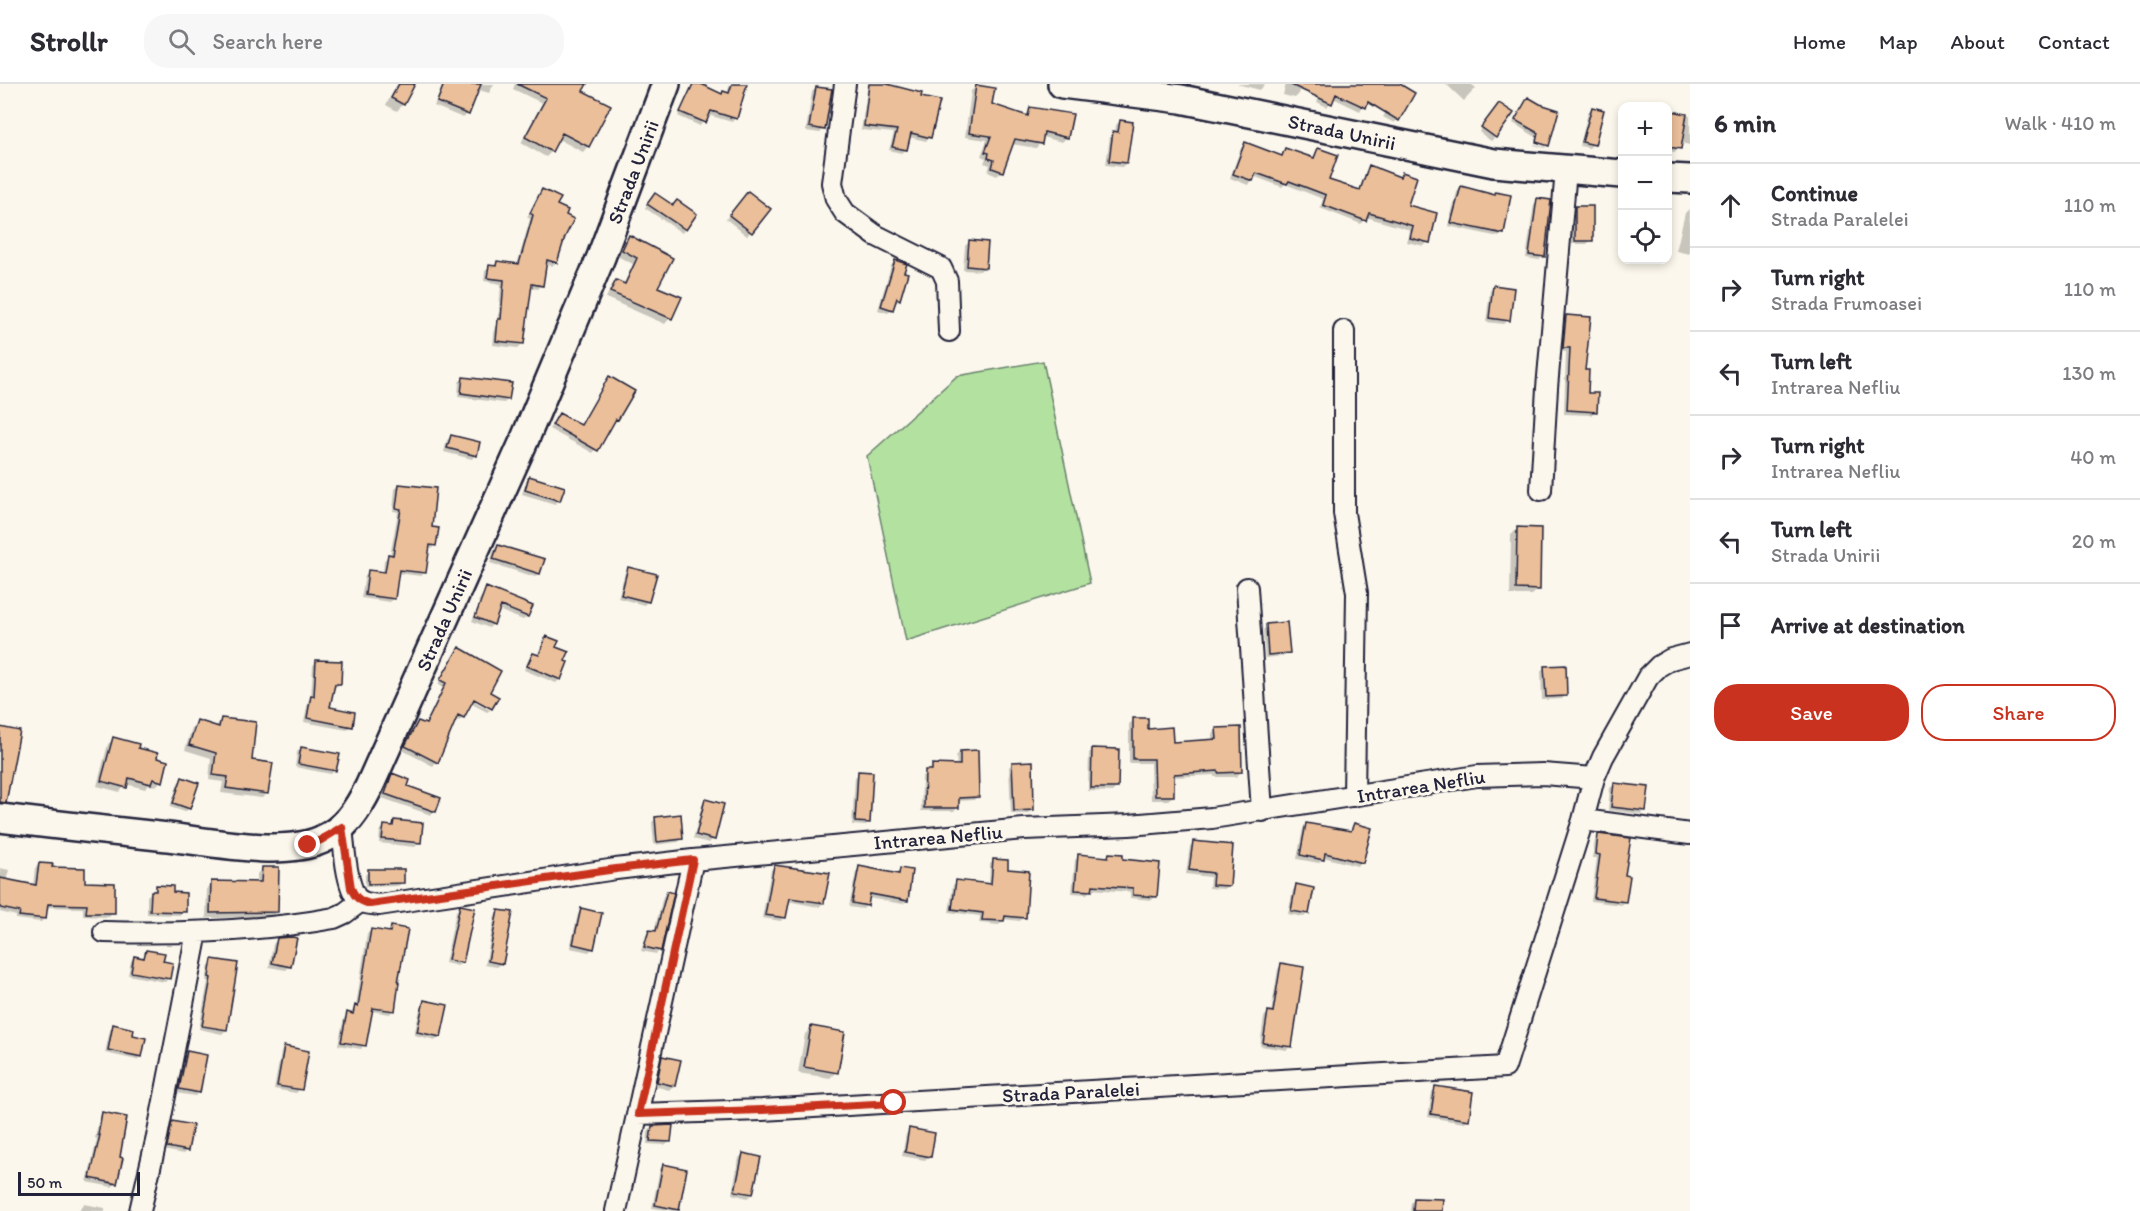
<!DOCTYPE html>
<html lang="en">
<head>
<meta charset="utf-8">
<style>
  body { margin:0; font-family:Itim,sans-serif; background:#f7f7f7; color:#2b2b33 }
  .controls { position:absolute; right:18px; top:18px; display:grid; overflow:hidden; border-radius:12px; box-shadow:0 3px 9px #0003 }
  .controls button { width:54px; height:54px; display:grid; place-items:center; padding:0; border:0; border-bottom:2px solid #e1e1e2; background:#fff; color:#2b2b33; font:30px sans-serif }
  .scale { position:absolute; left:18px; bottom:15px; width:122px; box-sizing:border-box; padding-left:6px; border:3px solid #22223b; border-top:0; font-size:16px; line-height:21px; white-space:nowrap; color:#22223b; -webkit-text-stroke:4px #fbf7ec; paint-order:stroke }
  .stop { position:absolute; width:18px; height:18px; margin:-14px; border:4px solid #c8321e; border-radius:50%; background:#fff }
  .stop.end { background:#c8321e; border-color:#fff; box-shadow:0 2px 6px #0008 }
  .list { margin:0; padding:0; list-style:none }
  h2 { display:flex; justify-content:space-between; align-items:center; height:78px; margin:0; padding:0 24px; font-size:26px }
  h2 small { font-size:20px; font-weight:400; color:#7c7c81 }
  .list li { display:grid; grid-template-columns:39px 1fr auto; gap:18px; align-items:center; box-sizing:border-box; height:84px; padding:0 24px; border-top:2px solid #e1e1e2 }
  .list b { display:block; font-size:22px; white-space:nowrap }
  .list p { margin:0; font-size:20px; white-space:nowrap; color:#7c7c81 }
  .list em { font-size:20px; font-style:normal; color:#7c7c81 }
  .actions { display:flex; gap:12px; padding:18px 24px }
  .actions a { flex:1; padding:14px 0; border:2px solid #c8321e; border-radius:24px; text-align:center; font-size:21px; color:#c8321e }
  .actions .main { background:#c8321e; color:#fff }
  .icon { flex:none; width:33px; height:33px; fill:none; stroke:currentColor; stroke-width:2; stroke-linecap:round; stroke-linejoin:round }
  .map { position:relative; flex:none; width:1690px; height:1127px; overflow:hidden }
  header { display:flex; align-items:center; gap:36px; box-sizing:border-box; height:84px; padding:0 30px; background:#fff; border-bottom:2px solid #e1e1e2 }
  header strong { font-size:28px }
  nav { display:flex; gap:33px; margin-inline-start:auto; font-size:21px }
  .search { width:420px; height:54px; background:#f7f7f7; display:flex; align-items:center; gap:15px; box-sizing:border-box; padding:0 21px; border-radius:24px; color:#7c7c81; font-size:22px }
  main { display:flex }
  aside { flex:1; background:#fff }
  .map>svg:first-child { display:block }
  .green { fill:#b3e1a0; stroke:#6a826e; stroke-width:1.5 }
  .shadow { fill:#0003 }
  .building { fill:#eabf9a; stroke:#22223b; stroke-width:1.5 }
  .lines { fill:none; stroke-linecap:round; stroke-linejoin:round }
  .minor-casing { stroke:#22223b; stroke-width:24 }
  .secondary-casing { stroke:#22223b; stroke-width:32 }
  .minor { stroke:#fbf7ec; stroke-width:20 }
  .secondary { stroke:#fbf7ec; stroke-width:27 }
  .route { stroke:#c8321e; stroke-width:8 }
  .labels { text-anchor:middle; dominant-baseline:central; stroke-width:6; stroke-linejoin:round; paint-order:stroke }
  .street-label { font-size:20px; fill:#22223b; stroke:#fbf7ec }
</style>
</head>
<body>
<header>
<strong>Strollr</strong>
<div class="search"><svg class="icon" aria-label="search" viewBox="0 0 24 24"><circle cx="10" cy="10" r="6"/><path d="M15 15l6 6"/></svg>Search here</div>
<nav><a>Home</a><a>Map</a><a>About</a><a>Contact</a></nav>
</header>
<main>
<div class="map">
<svg width="1690" height="1127" viewBox="0 0 1690 1127">
  <rect width="100%" height="100%" fill="#fbf7ec"/>
  <filter id="ink" filterUnits="userSpaceOnUse"><feTurbulence type="fractalNoise" baseFrequency=".0167" numOctaves="2"/><feDisplacementMap in="SourceGraphic" scale="12" xChannelSelector="R" yChannelSelector="G"/><feConvolveMatrix kernelMatrix="1 2 1 2 8 2 1 2 1" color-interpolation-filters="sRGB"/></filter>
  <g filter="url(#ink)">
    <!-- green -->
    <path class="green" d="M1043 277 1090 499 906 557 867 372 957 292Z"/>
    <!-- shadow -->
    <path class="shadow" d="M397 0H414L403 20 397 27 386 21Z
      M443 0H459L467 30 463 34 434 22Z
      M481 0H494L489 9 479 6Z
      M515 0H585L581 8 588 62 583 68 558 55 551 68 546 73 521 59 542 19 513 5Z
      M694 0 721 11 727 10 730 0H746L735 34 732 38 708 31 700 42 678 32Z
      M868 0H885L930 53 926 57 909 53 905 66 901 69 889 66 894 49 861 46Z
      M1237 0H1265L1260 6Z
      M1286 0H1302L1299 10 1295 14 1283 11Z
      M1325 0H1375L1360 27 1333 14 1327 23 1317 18Z
      M1446 0H1471L1476 4 1464 17Z
      M976 3 991 21 1025 33 1030 25 1067 53 1062 58 1042 53 1040 59 1036 64 1012 60 1002 87 997 92 988 88 990 81 984 79 986 74 981 72 987 56 965 53 971 7Z
      M816 4 824 45 820 49 806 47 812 8Z
      M1399 7 1397 36 1394 39 1383 33Z
      M1525 18 1548 60 1535 57 1536 53 1513 39Z
      M1592 24 1593 60 1589 64 1580 62 1588 28Z
      M1495 25V53L1491 57 1479 48Z
      M1672 29 1690 32V61L1680 59 1679 64 1675 68 1668 67V36Z
      M1120 37 1126 79 1122 83 1106 81 1110 52 1115 49 1116 41Z
      M1245 60 1281 73 1286 66 1312 75 1318 65 1327 97 1359 107 1366 87 1370 83 1399 94 1402 90 1406 122 1428 158 1424 162 1407 158 1410 146 1366 133 1361 140 1320 124 1323 115 1285 100 1282 103 1253 92 1248 101 1230 94 1241 64Z
      M1534 60 1546 63 1545 64 1534 61Z
      M1461 104 1493 112 1496 109 1503 149 1499 153 1448 142 1457 108Z
      M542 107 555 122 564 152 556 178 552 182 545 180 542 201 538 205 530 204 522 260 518 264 493 261 495 240 498 238 501 200 484 197 485 187 497 179 517 181 530 135 527 133Z
      M744 112 769 125 747 152 726 135Z
      M651 114 685 145 682 149 645 124Z
      M1538 116 1543 172 1539 176 1526 174 1534 120Z
      M1576 124 1591 156 1587 160H1572V127Z
      M1689 125H1690L1689 170 1676 167 1685 129Z
      M630 153 670 234 665 240 606 214 611 203 616 198 623 201 633 180 617 172 624 159Z
      M969 158 984 183 980 187 963 186 965 162Z
      M895 178 899 215 888 229 878 226 891 182Z
      M1494 203 1508 236 1504 240 1486 238 1490 207Z
      M1566 232 1584 287 1586 311 1595 327 1591 331 1564 330 1566 268 1559 267 1562 236Z
      M463 294 508 315 504 319 458 313 459 298Z
      M609 294 616 335 593 369 549 345 559 330 580 342Z
      M451 353 475 371 472 375 444 368 447 356Z
      M530 394 559 416 555 420 522 410 526 398Z
      M399 402 430 444 435 461 431 465H428L425 488 421 492 397 489 394 514 390 518 361 514 365 491 369 487 383 489 384 476 390 472 398 428 393 427 395 405Z
      M1517 445 1539 505 1532 511H1510L1511 451Z
      M498 462 539 489 535 493 490 479 494 466Z
      M629 484 648 517 644 521 618 514 625 488Z
      M486 505 527 533 523 536 498 526 493 540 489 544 472 537 480 519 478 518Z
      M1267 542 1288 568 1284 572 1265 574 1263 546Z
      M546 554 563 578 560 595 556 599 524 586 529 574 533 570 537 572 543 558Z
      M459 565 488 608 468 610 467 613 490 626 487 628 470 619 463 633 459 637 455 635 436 678 433 682 402 666 415 642 419 639 425 641 443 604 438 600Z
      M317 577 340 599 336 603H333L329 625 351 642 347 646 304 638 308 617 311 614 313 581Z
      M1545 583 1566 611 1562 615 1542 616 1541 587Z
      M221 635 250 677 267 709 262 714 221 709 223 698 209 696 211 674 185 666 192 643 198 638 215 644Z
      M1134 636 1147 646 1171 660 1212 657V650L1217 645 1241 688 1236 693H1214V691L1172 693 1173 712 1168 716H1151L1150 679H1129V640Z
      M114 655 155 675 161 697 156 702 149 701 145 705 126 700 120 708 97 702 108 660Z
      M301 664 335 686 331 690 295 683 297 668Z
      M1093 665 1116 704 1112 708 1088 707 1089 669Z
      M960 668 978 712 974 716 958 717V723L954 727H921L922 692 929 688 932 682H957L956 672Z
      M1013 679 1032 726 1028 730H1011L1009 683Z
      M859 689 868 738 865 742 852 741 855 693Z
      M393 691 406 703 435 727 431 731 382 714 389 695Z
      M182 695 189 724 185 728 170 723 178 699Z
      M1614 701 1645 726 1641 730 1608 726 1610 704Z
      M706 717 713 755 709 759 693 755 702 721Z
      M656 735 682 755 678 758 654 761 652 738Z
      M394 737 419 759 415 763 379 759 380 747 384 743 390 744Z
      M1307 740 1349 748 1354 741 1361 778 1357 782 1323 773 1319 779 1297 775 1303 744Z
      M1599 752 1624 793 1625 817 1621 821 1591 817 1597 774H1592L1595 756Z
      M1194 758 1228 801 1224 805 1209 804 1210 793 1186 790 1190 762Z
      M1109 771 1121 777 1156 812 1152 816 1130 814V808L1091 805 1087 810 1072 809 1075 776 1079 772 1105 775Z
      M994 777 1006 786 1024 833 1020 837 1003 835 999 841 979 839 980 832 949 828 953 801 957 797 989 801 990 780Z
      M39 780 83 800 113 829 109 833 83 832V824L46 823 45 834 41 838 16 835V832L0 828V784L9 786 6 797 33 802 35 784Z
      M775 782 823 819 819 823 787 817 784 834 781 837 762 834 771 786Z
      M262 784 277 827 271 833 206 834 207 804 212 799H257V790Z
      M860 784 897 790 900 786 907 816 903 820 868 814 867 821 863 825 849 823 856 788Z
      M369 787 402 799 398 802 365 803V791Z
      M1297 802 1307 830 1304 833 1288 830 1293 806Z
      M157 803 171 810 184 827 180 831 147 830V812Z
      M667 809 672 810 659 867 656 870 641 867 646 851 649 847 654 848 663 812Z
      M460 823 461 878 458 882 445 879 456 827Z
      M581 826 593 864 589 868 570 864 578 830Z
      M499 827 501 879 497 883 485 881 495 831Z
      M392 844 396 899 393 926 390 930 371 927 364 961 361 965 338 961 344 934 348 930 350 931 356 922 367 850 371 846 388 849Z
      M277 856 290 882 286 886 269 883 273 860Z
      M146 868 161 878 169 894 165 898 128 891 131 877 134 873 142 875Z
      M213 877 226 946 222 950 199 945 208 897H206L209 881Z
      M1282 881 1290 962 1287 966 1260 962 1264 933 1268 929H1271L1278 885Z
      M425 917 440 952 436 956 414 951 421 921Z
      M113 942 131 952 141 972 137 976 105 969 110 946Z
      M811 944 836 988 830 994 798 989 805 950Z
      M284 964 300 1005 296 1009 274 1005 281 968Z
      M187 969 199 1008 195 1012 176 1009 183 973Z
      M663 974 679 978 673 1002 669 1006 654 1002 659 978Z
      M1436 1004 1468 1035 1464 1039 1428 1033 1432 1008Z
      M102 1030 118 1074 116 1099 112 1103 87 1098 97 1055 95 1054 99 1034Z
      M173 1039 187 1066 183 1070 164 1066 169 1042Z
      M652 1043 670 1057 666 1061 647 1060 648 1047Z
      M910 1046 929 1072 925 1076 902 1072 906 1050Z
      M743 1070 752 1110 748 1114 732 1110 739 1074Z
      M664 1082 678 1125 676 1127 652 1124 660 1085Z
      M1414 1115 1441 1127H1410L1411 1119Z
      M84 1120 105 1124V1127H79Z"/>
    <!-- building -->
    <path class="building" d="M399 0H415L404 21 391 14Z
      M444 0H481L469 31 437 18Z
      M517 0H587L583 7 611 21 589 63 562 49 552 68 525 53 546 14Z
      M693 0H701L722 10 723 7 729 9 732 0H747L737 35 711 27 706 39 680 28Z
      M869 0H887L922 9 921 13 940 17 931 54 911 49 907 66 892 63 897 46 864 42Z
      M1289 0H1400L1415 9 1399 37 1368 18 1366 24 1336 10 1332 20Z
      M976 1 995 4 992 20 1028 32 1030 23 1073 30 1068 54 1044 48 1042 60 1015 55 1003 88 992 84 994 76 988 74 989 69 985 68 991 52 969 49Z
      M816 3 832 5 825 46 809 43Z
      M1528 13 1540 20 1559 26 1549 62 1536 58 1538 49 1515 36Z
      M1499 19 1514 29 1496 54 1481 43Z
      M1592 23 1604 26 1595 61 1582 58Z
      M1672 27 1687 30 1681 65 1668 63Z
      M1120 36 1133 38 1127 79 1109 77 1113 47 1118 48Z
      M1245 58 1282 72 1285 64 1314 74 1318 64 1338 71 1329 96 1360 106 1369 81 1400 93 1402 88 1417 93 1408 121 1437 129 1430 159 1410 154 1413 142 1369 129 1366 137 1323 121 1326 111 1289 97 1287 100 1256 89 1253 97 1233 90Z
      M1461 102 1495 111V108L1511 111 1504 150 1451 139Z
      M542 105 561 114 557 121 568 126 566 131 574 135 565 153 557 179 547 176 543 202 532 200 524 260 496 257 498 235H501L504 196 487 194 489 181 496 182 497 177 519 180 533 131 530 129Z
      M748 107 771 125 752 149 729 131Z
      M655 109 673 121 677 116 697 130 686 146 647 120Z
      M1537 114 1551 116 1545 173 1529 171Z
      M1575 122H1593V157H1575Z
      M629 151 673 174 658 203 682 213 672 235 610 208 616 196 625 200 637 174 622 166Z
      M969 156 988 158 986 184 967 182Z
      M895 176 907 180 904 188 908 189 900 216 897 214 893 226 881 222Z
      M1493 201 1514 204 1510 237 1489 234Z
      M1566 231 1591 233 1585 286H1589L1588 309H1598L1597 328 1567 326 1570 264H1563Z
      M609 292 635 307 618 336 616 335 598 367 552 341 559 329 581 341Z
      M463 293 512 299 509 316 461 309Z
      M451 351 480 358 477 372 447 364Z
      M529 392 565 403 560 417 525 406Z
      M399 400 436 404 432 443 439 444 436 462 430 461 426 489 399 486 395 515 365 511 368 486 385 488 388 470 393 471 401 425 396 424Z
      M1517 443 1541 444 1540 506 1516 505Z
      M498 461 545 475 540 490 493 475Z
      M628 483 657 490 649 518 621 511Z
      M486 503 533 522 528 533 501 522 494 541 475 533Z
      M1287 538 1290 569 1268 571 1266 540Z
      M546 552 559 557 556 563 569 568 565 577 568 578 561 596 527 582 533 569 539 571Z
      M459 563 501 587 490 608 499 613 492 625 474 615 464 634 458 631 438 679 405 662 418 637 426 640 446 599 440 596Z
      M316 576 342 577 341 600H335L330 623 355 628 353 643 307 634 311 611 314 612Z
      M1566 581 1567 612 1546 613 1544 582Z
      M221 634 256 638 252 676 273 679 268 710 226 704 228 693 213 691 216 669 189 661 197 636 219 643Z
      M1133 634H1148V645L1172 643 1173 658 1217 655 1216 644 1241 643 1242 688 1218 689V687L1174 690V712H1155L1154 675H1133Z
      M0 643 20 647 6 719 0 718Z
      M113 653 139 660 138 664 158 669 157 674 168 677 163 698 153 695 151 700 129 694 127 704 101 697Z
      M301 663 340 670 336 687 298 680Z
      M1092 664 1119 665 1118 704H1091Z
      M978 666 979 713 959 714V724H924L925 686H932V680L960 681V667Z
      M1033 677 1034 726 1014 727 1012 678Z
      M858 687 873 688 870 739 855 738Z
      M392 689 410 696 408 702 441 714 436 728 385 710Z
      M182 693 199 699 190 725 173 719Z
      M1614 699 1649 703 1646 727 1611 723Z
      M705 715 724 720 715 756 696 751Z
      M681 730 683 755 657 758 655 733Z
      M394 736 423 739 421 759 382 755 384 741 393 742Z
      M1306 739 1351 747 1354 739 1372 744 1363 779 1325 769 1324 776 1300 771Z
      M1598 750 1631 754 1625 791 1630 792 1626 818 1594 814 1600 771 1596 770Z
      M1193 757 1233 761 1230 802 1212 801 1213 789 1189 786Z
      M1109 769 1123 770V775L1160 779 1157 813 1133 811V804L1093 801 1092 807 1075 806 1078 770 1108 773Z
      M993 775 1008 776V785L1029 787 1026 834 1005 832 1004 837 982 836 983 829 952 825 956 796 991 800Z
      M39 779 53 780 52 783 85 784V798L115 799V829H86L87 821 48 820 46 835 19 832 20 828 0 824V794L36 801Z
      M774 781 830 789 824 819 790 814 786 834 765 831Z
      M859 782 899 790 900 784 912 786 908 817 870 810 868 822 852 819Z
      M262 783H279L278 828 210 829 211 797 261 798Z
      M368 785H404V799L368 800Z
      M1296 800 1314 804 1309 830 1291 827Z
      M156 801 173 802V808L186 809V828L150 827 151 807H156Z
      M667 807 674 809 661 867 644 863 649 846 656 847Z
      M460 821 475 824 463 879 448 876Z
      M581 824 602 829 594 865 573 860Z
      M498 826 513 828 503 880 488 877Z
      M391 842 408 845 398 898H399L395 927 373 924 366 962 341 958 347 928 353 930 355 921 358 922 371 845 390 848Z
      M292 853 297 854 291 883 272 879 277 854Z
      M146 866 165 869 163 877 173 879 170 895 131 888 134 872 144 874Z
      M212 875 238 879 227 946 202 942 211 894 209 893Z
      M1281 879 1304 883 1292 963 1263 959 1268 927 1273 928Z
      M424 916 448 921 441 953 417 948Z
      M113 940 134 945 133 951 146 954 142 973 108 966Z
      M811 942 845 948 838 989 804 983Z
      M284 962 309 967 302 1006 277 1002Z
      M187 967 207 971 200 1009 179 1005Z
      M662 972 681 976 675 1002 657 998Z
      M1435 1002 1473 1008 1469 1036 1431 1030Z
      M102 1028 127 1033 120 1073 123 1074 117 1100 90 1094 100 1051H98Z
      M172 1037 193 1041 188 1067 167 1063Z
      M673 1041 671 1058 650 1057 652 1042Z
      M909 1044 935 1049 931 1073 905 1068Z
      M743 1069 761 1073 753 1110 735 1107Z
      M663 1080 687 1085 679 1126 655 1121Z
      M1414 1114 1443 1115 1442 1127H1413Z"/>
    <g class="lines">
      <defs>
        <path id="minor" d="M845 0 832 99 836 115 845 129 875 151 941 184 947 197 949 247
          M1344 247V429L1357 509 1354 712
          M1541 406 1547 304 1566 86
          M1247 504 1262 727
          M1583 736 1690 750
          M342 743C344 760 346 807 360 817 366 820 372 820 379 821L616 785 693 776 1024 745 1129 741 1212 734 1477 692 1543 690 1594 694
          M104 848C181 850 258 848 334 834L345 829 361 817
          M638 1030 762 1026 1505 983 1583 736 1594 694 1603 673 1648 593 1659 582 1671 575 1690 570
          M140 1127 157 1053 197 848
          M616 1127 693 776"/>
        <path id="secondary" d="M1062 0 1181 15 1494 79 1622 90
          M1668 94 1690 95
          M0 734C56 741 112 747 168 753 210 758 283 773 321 756 345 746 358 725 369 703L524 357 601 173 666 0"/>
      </defs>
      <!-- minor casing -->
      <use href="#minor" class="minor-casing"/>
      <!-- secondary casing -->
      <use href="#secondary" class="secondary-casing"/>
      <!-- minor -->
      <use href="#minor" class="minor"/>
      <!-- secondary -->
      <use href="#secondary" class="secondary"/>
    </g>
  </g>
  <g class="lines" filter="url(#ink)">
    <!-- route -->
    <path class="route" d="M308 761 321 756 342 743 351 804C355 814 360 817 370 820L616 785 693 776 638 1030 762 1026 894 1019"/>
  </g>
  <g class="labels">
    <!-- street labels -->
    <g class="street-label">
      <text transform="translate(1342 48) rotate(12)">Strada Unirii</text>
      <text transform="translate(633 88) rotate(-69)">Strada Unirii</text>
      <text transform="translate(444 536) rotate(-66)">Strada Unirii</text>
      <text transform="translate(1421 702) rotate(-9)">Intrarea Nefliu</text>
      <text transform="translate(938 753) rotate(-5)">Intrarea Nefliu</text>
      <text transform="translate(1071 1008) rotate(-3)">Strada Paralelei</text>
    </g>
  </g>
</svg>
<div class="controls">
<button>+</button>
<button>−</button>
<button><svg class="icon" aria-label="locate" viewBox="0 0 24 24"><circle cx="12" cy="12" r="6"/><path d="M12 2v4M12 18v4M2 12h4M18 12h4"/></svg></button>
</div>
<div class="scale">50 m</div>
<div class="stop" style="left:894px;top:1019px"></div>
<div class="stop end" style="left:308px;top:761px"></div>
</div>
<aside>
<h2>6 min<small>Walk · 410 m</small></h2>
<ul class="list">
<li><svg class="icon" aria-label="ahead" viewBox="0 0 24 24"><path d="M12 20V5M6 11l6-6 6 6"/></svg><div><b>Continue</b><p>Strada Paralelei</p></div><em>110 m</em></li>
<li><svg class="icon" aria-label="right" viewBox="0 0 24 24"><path d="M7 20v-9h11M14 6l5 5-5 5"/></svg><div><b>Turn right</b><p>Strada Frumoasei</p></div><em>110 m</em></li>
<li><svg class="icon" aria-label="left" viewBox="0 0 24 24"><path d="M17 20v-9H6M10 6l-5 5 5 5"/></svg><div><b>Turn left</b><p>Intrarea Nefliu</p></div><em>130 m</em></li>
<li><svg class="icon" aria-label="right" viewBox="0 0 24 24"><path d="M7 20v-9h11M14 6l5 5-5 5"/></svg><div><b>Turn right</b><p>Intrarea Nefliu</p></div><em>40 m</em></li>
<li><svg class="icon" aria-label="left" viewBox="0 0 24 24"><path d="M17 20v-9H6M10 6l-5 5 5 5"/></svg><div><b>Turn left</b><p>Strada Unirii</p></div><em>20 m</em></li>
<li><svg class="icon" aria-label="arrive" viewBox="0 0 24 24"><path d="M6 21V4h12l-3 4 3 4H6"/></svg><div><b>Arrive at destination</b></div></li>
</ul>
<div class="actions"><a class="main">Save</a><a>Share</a></div>
</aside>
</main>
</body>
</html>
